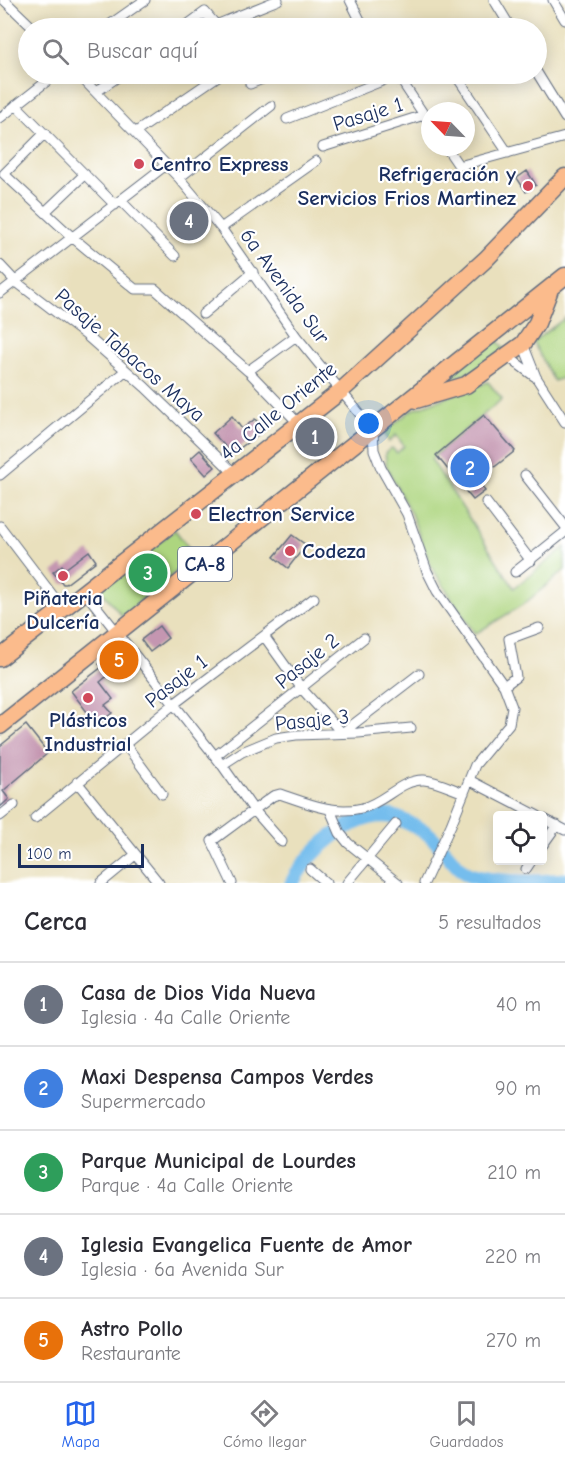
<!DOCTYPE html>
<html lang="es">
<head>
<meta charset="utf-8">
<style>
  body { margin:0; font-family:"Comic Neue",sans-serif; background:#f7f7f7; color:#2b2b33 }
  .controls { position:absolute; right:18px; bottom:18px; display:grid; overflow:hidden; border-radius:6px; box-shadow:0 3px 15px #0003 }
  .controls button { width:54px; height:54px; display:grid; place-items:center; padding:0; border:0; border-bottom:2px solid #e1e1e2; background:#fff; color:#2b2b33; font:30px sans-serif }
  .compass { position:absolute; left:421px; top:102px; width:54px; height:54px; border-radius:50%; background:#fff; box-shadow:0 3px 15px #0003; rotate:295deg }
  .scale { position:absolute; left:18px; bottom:15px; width:126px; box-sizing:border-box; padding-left:6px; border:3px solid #1b2f5e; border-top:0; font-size:16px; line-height:21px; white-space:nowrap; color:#1b2f5e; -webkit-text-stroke:4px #fff; paint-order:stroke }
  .you { position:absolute; left:369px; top:424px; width:21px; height:21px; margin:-15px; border:4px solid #fff; border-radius:50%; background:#1a73e8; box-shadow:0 0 0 9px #1a73e833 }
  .badge { display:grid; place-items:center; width:39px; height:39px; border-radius:50%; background:#2563eb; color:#fff; font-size:20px; font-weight:700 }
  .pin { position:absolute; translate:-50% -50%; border:3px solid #fff; box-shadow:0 2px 6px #0006 }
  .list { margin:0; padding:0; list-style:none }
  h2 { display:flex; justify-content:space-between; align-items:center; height:78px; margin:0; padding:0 24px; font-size:26px }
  h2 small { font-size:20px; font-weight:400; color:#7c7c81 }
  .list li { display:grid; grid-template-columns:39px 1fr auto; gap:18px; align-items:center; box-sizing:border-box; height:84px; padding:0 24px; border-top:2px solid #e1e1e2 }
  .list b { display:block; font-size:22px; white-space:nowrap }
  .list p { margin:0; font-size:20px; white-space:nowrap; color:#7c7c81 }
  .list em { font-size:20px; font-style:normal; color:#7c7c81 }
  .icon { flex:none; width:33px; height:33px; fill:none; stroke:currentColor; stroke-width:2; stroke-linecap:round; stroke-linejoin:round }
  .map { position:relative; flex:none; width:565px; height:883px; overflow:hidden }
  .search { position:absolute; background:#fff; box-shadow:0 3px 15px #0003; left:18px; right:18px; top:18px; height:66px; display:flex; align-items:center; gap:15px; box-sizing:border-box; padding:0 21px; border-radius:33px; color:#7c7c81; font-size:22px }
  .sheet { height:498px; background:#fff }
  nav { display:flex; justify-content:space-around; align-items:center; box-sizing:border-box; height:84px; border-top:2px solid #e1e1e2; background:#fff; font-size:16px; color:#7c7c81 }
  nav a { display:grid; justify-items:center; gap:3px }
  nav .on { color:#2563eb }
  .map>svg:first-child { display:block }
  .green { fill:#add57f; stroke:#64826e; stroke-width:1.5 }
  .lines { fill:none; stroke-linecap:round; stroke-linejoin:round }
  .river { stroke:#74bded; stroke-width:15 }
  .building { fill:#c496b1 }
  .minor-casing { stroke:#636d7f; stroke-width:11 }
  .trunk-casing { stroke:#636d7f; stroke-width:19 }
  .minor { stroke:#fff; stroke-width:9 }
  .trunk { stroke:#fbbb8c; stroke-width:16 }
  .poi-dot { fill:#d1495b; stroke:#fff; stroke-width:2 }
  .labels { text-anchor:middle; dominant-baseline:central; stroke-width:4.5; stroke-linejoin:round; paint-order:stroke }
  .shield { fill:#fff; stroke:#5f6d8e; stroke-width:1.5 }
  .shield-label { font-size:20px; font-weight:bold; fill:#1b2f5e }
  .street-label { font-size:21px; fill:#1b2f5e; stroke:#fff }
  .poi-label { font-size:21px; font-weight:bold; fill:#1b2f5e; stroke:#fff; text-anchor:start }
</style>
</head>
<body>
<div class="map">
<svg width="565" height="883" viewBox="0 0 565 883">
  <rect width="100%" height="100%" fill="#fff"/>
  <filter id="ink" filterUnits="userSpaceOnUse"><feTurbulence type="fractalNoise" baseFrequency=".0167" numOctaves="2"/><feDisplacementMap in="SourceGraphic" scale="12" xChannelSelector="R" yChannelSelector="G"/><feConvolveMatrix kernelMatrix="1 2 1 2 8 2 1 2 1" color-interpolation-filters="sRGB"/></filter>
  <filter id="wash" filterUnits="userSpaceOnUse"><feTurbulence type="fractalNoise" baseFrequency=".008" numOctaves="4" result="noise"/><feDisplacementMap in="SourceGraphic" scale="24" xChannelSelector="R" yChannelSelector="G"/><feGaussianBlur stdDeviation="1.35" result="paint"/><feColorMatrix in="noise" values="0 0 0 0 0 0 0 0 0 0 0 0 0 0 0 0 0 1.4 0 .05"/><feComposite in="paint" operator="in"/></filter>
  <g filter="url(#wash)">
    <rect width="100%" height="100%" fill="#e9e0bd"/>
    <!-- green -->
    <path class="green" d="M565 318V377L554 381 533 342Z
      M494 336 504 349 481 368 443 382Z
      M488 382 502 399 431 459 514 588 565 547V570L524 604 475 634 432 568 411 514 387 468 385 453 392 448 397 453 404 446 396 435 389 442 384 432 412 410Z
      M175 530 195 556 122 616 100 589Z"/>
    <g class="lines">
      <!-- river -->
      <path class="river" d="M292 883C307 852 353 812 389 816 397 817 420 828 427 833 441 843 455 868 469 875 494 883 539 883 565 880"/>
    </g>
    <g id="blocks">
      <!-- building -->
      <path class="building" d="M527 171 536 185 526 192 517 178Z
        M484 415 515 451 478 480 485 491 473 500 436 455Z
        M232 416 242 429 255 419 264 430 232 454 213 433Z
        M314 425 326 443 316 450 304 433Z
        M200 450 215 467 206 475 191 458Z
        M292 535 306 545 288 568 274 557Z
        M89 551 96 561 66 584H63L53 572 62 565 65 569Z
        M159 626 168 638 150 652 141 640Z
        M116 651 124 662 100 682 113 699 105 705 112 713 97 725 71 691 102 667 99 664Z
        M26 725 48 753 3 791 9 799 0 807V746Z"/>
    </g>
  </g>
  <g filter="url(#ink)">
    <use href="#blocks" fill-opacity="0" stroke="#636d7f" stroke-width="1.5"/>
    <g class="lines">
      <defs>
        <path id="minor" d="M4 0 33 28
          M350 0 364 28
          M494 0 511 28
          M553 0 565 20
          M105 28 145 0
          M183 28 205 12 216 25 278 0
          M536 71 565 118
          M78 74 179 178 221 228 296 336 373 430 374 450 381 468 407 514 427 571 437 591 504 686 512 707 509 724 475 765 451 825 424 883
          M397 74 430 124
          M455 74 508 153
          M250 84 275 74
          M96 92 122 74
          M16 105 115 205
          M0 118 56 74
          M287 119 397 75
          M136 132 221 74
          M45 133 4 174 72 237 135 289H155L248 371 300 425
          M323 147 424 115
          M446 147 459 166 565 137
          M179 178 271 106
          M121 201 175 256
          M45 212 85 174
          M221 228 316 161
          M0 265 15 281 87 336 145 387 236 475
          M0 293 166 165
          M203 314 253 272
          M523 344 536 377 565 422
          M507 356 534 376
          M248 371 296 336
          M0 475 125 371
          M525 475 565 526
          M486 502 531 561
          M0 526 63 609
          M515 572 565 532
          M85 592 222 765 253 809 282 842
          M264 636 302 689 342 733 419 674
          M504 686 516 677 509 639 539 628
          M125 744 162 794
          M215 756 364 638
          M222 765 242 752 276 738 296 735 358 733 411 728
          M469 780 538 816
          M77 782 159 883
          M330 810 340 833 348 843 398 883
          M0 816 14 805
          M35 818 174 704 314 598
          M542 818 565 830
          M542 846 557 825
          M310 869 326 883
          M526 869 532 860
          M101 883 135 855
          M232 883 212 841 273 796 280 794C307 803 333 815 362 808 384 803 401 779 424 780 437 781 452 789 464 793
          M347 883 396 824"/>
        <path id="trunk" d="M416 400 466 385 523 344 537 323 549 292
          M0 658 342 390 486 259 565 177
          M0 726 565 276"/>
      </defs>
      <!-- minor casing -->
      <use href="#minor" class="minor-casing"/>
      <!-- trunk casing -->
      <use href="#trunk" class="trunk-casing"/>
      <!-- minor -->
      <use href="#minor" class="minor"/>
      <!-- trunk -->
      <use href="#trunk" class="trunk"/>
    </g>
  </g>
  <!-- markers -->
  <g class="poi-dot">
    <circle cx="139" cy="164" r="6"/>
    <circle cx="528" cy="186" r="6"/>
    <circle cx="196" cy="514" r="6"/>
    <circle cx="290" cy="551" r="6"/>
    <circle cx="63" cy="576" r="6"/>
    <circle cx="88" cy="698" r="6"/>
  </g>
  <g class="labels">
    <!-- shield labels -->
    <rect class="shield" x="178" y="547" width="54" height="34" rx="4.5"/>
    <g class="shield-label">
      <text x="205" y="564">CA-8</text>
    </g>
    <!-- street labels -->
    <g class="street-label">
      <text transform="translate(368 114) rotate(-17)">Pasaje 1</text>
      <text transform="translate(285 286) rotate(54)">6a Avenida Sur</text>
      <text transform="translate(130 355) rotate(41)">Pasaje Tabacos Maya</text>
      <text transform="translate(278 411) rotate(-39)">4a Calle Oriente</text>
      <text transform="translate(307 661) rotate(-39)">Pasaje 2</text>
      <text transform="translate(176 681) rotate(-38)">Pasaje 1</text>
      <text transform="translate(312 720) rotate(-6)">Pasaje 3</text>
    </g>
    <!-- poi labels -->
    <g class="poi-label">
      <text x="151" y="164">Centro Express</text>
      <text x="516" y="174" text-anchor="end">Refrigeración y<tspan x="516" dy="24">Servicios Frios Martinez</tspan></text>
      <text x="208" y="514">Electron Service</text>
      <text x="302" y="551">Codeza</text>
      <text x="63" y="598" text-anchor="middle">Piñateria<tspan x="63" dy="24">Dulcería</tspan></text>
      <text x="88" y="720" text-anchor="middle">Plásticos<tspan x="88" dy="24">Industrial</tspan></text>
    </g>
  </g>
</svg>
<div class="controls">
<button><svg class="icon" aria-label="locate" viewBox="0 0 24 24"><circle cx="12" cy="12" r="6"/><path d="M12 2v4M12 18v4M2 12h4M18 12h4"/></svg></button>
</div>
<svg class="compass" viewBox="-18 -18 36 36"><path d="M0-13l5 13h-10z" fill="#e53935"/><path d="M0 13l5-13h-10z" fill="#7c7c81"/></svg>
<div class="scale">100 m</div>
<div class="you"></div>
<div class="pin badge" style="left:315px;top:437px;background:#6b7280">1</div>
<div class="pin badge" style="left:470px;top:468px;background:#3f7fe0">2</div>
<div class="pin badge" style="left:148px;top:573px;background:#2e9e5b">3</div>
<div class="pin badge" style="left:189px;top:221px;background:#6b7280">4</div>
<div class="pin badge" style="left:119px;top:660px;background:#e8710a">5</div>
<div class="search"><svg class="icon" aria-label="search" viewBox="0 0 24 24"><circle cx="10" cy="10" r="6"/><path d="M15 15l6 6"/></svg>Buscar aquí</div>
</div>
<section class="sheet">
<h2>Cerca<small>5 resultados</small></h2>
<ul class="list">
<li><span class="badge" style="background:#6b7280">1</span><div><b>Casa de Dios Vida Nueva</b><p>Iglesia · 4a Calle Oriente</p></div><em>40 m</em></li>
<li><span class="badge" style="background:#3f7fe0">2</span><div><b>Maxi Despensa Campos Verdes</b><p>Supermercado</p></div><em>90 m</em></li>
<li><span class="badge" style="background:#2e9e5b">3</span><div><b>Parque Municipal de Lourdes</b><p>Parque · 4a Calle Oriente</p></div><em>210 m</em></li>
<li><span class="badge" style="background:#6b7280">4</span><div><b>Iglesia Evangelica Fuente de Amor</b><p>Iglesia · 6a Avenida Sur</p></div><em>220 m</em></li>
<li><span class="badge" style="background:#e8710a">5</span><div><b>Astro Pollo</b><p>Restaurante</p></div><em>270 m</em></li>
</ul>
</section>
<nav>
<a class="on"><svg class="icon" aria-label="map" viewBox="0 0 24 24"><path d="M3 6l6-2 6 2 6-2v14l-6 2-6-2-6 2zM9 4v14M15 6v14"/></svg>Mapa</a>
<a><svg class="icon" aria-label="directions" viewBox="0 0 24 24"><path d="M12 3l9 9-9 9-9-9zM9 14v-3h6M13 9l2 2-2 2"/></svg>Cómo llegar</a>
<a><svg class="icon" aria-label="saved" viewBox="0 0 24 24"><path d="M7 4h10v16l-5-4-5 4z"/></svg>Guardados</a>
</nav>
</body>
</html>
